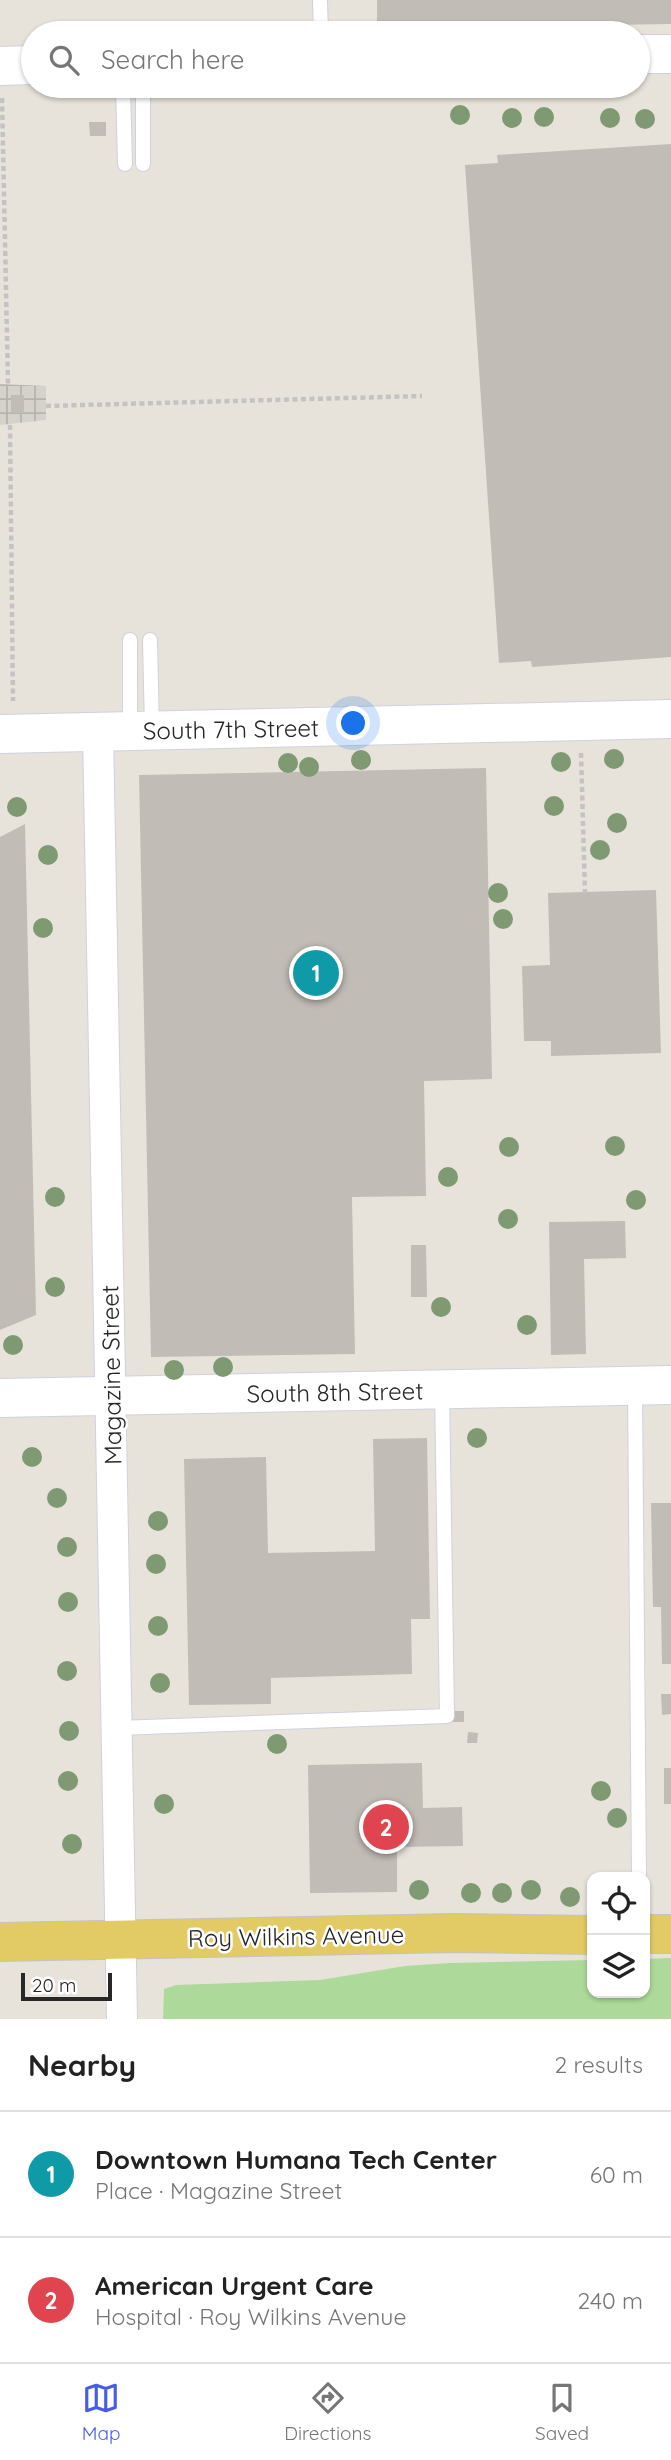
<!DOCTYPE html>
<html lang="en">
<head>
<meta charset="utf-8">
<style>
  body { margin:0; font-family:Quicksand,sans-serif; background:#f2f2f2; color:#222 }
  .controls { position:absolute; right:21px; bottom:21px; display:grid; overflow:hidden; border-radius:14px; box-shadow:0 2px 5px #0004 }
  .controls button { width:63px; height:63px; display:grid; place-items:center; padding:0; border:0; border-bottom:2px solid #e0e0e0; background:#fff; color:#222; font:35px sans-serif }
  .scale { position:absolute; left:21px; bottom:18px; width:91px; box-sizing:border-box; padding-left:7px; border:4px solid #272727; border-top:0; font-size:19px; line-height:24px; white-space:nowrap; color:#272727; -webkit-text-stroke:5px #fff; paint-order:stroke }
  .you { position:absolute; left:354px; top:724px; width:24px; height:24px; margin:-18px; border:5px solid #fff; border-radius:50%; background:#1a73e8; box-shadow:0 0 0 10px #1a73e833 }
  .badge { display:grid; place-items:center; width:46px; height:46px; border-radius:50%; background:#475de8; color:#fff; font-size:23px; font-weight:700 }
  .pin { position:absolute; translate:-50% -50%; border:4px solid #fff; box-shadow:0 2px 7px #0006 }
  .list { margin:0; padding:0; list-style:none }
  h2 { display:flex; justify-content:space-between; align-items:center; height:91px; margin:0; padding:0 28px; font-size:30px }
  h2 small { font-size:23px; font-weight:400; color:#767676 }
  .list li { display:grid; grid-template-columns:46px 1fr auto; gap:21px; align-items:center; box-sizing:border-box; height:126px; padding:0 28px; border-top:2px solid #e0e0e0 }
  .list b { display:block; font-size:26px; white-space:nowrap }
  .list p { margin:0; font-size:23px; white-space:nowrap; color:#767676 }
  .list em { font-size:23px; font-style:normal; color:#767676 }
  .icon { flex:none; width:38px; height:38px; fill:none; stroke:currentColor; stroke-width:2; stroke-linecap:round; stroke-linejoin:round }
  .map { position:relative; flex:none; width:671px; height:2019px; overflow:hidden }
  .search { position:absolute; background:#fff; box-shadow:0 2px 5px #0004; left:21px; right:21px; top:21px; height:77px; display:flex; align-items:center; gap:18px; box-sizing:border-box; padding:0 24px; border-radius:38px; color:#767676; font-size:26px }
  .sheet { height:343px; background:#fff }
  nav { display:flex; justify-content:space-around; align-items:center; box-sizing:border-box; height:98px; border-top:2px solid #e0e0e0; background:#fff; font-size:19px; color:#767676 }
  nav a { display:grid; justify-items:center; gap:4px }
  nav .on { color:#475de8 }
  .map>svg:first-child { display:block }
  .grass { fill:#adda9a }
  .plaza { fill:url(#plaza-grid) }
  .building { fill:#c1bcb6 }
  .lines { fill:none; stroke-linecap:round; stroke-linejoin:round }
  .lane-casing { stroke:#cfd1df; stroke-width:16 }
  .street-casing { stroke:#cfd1df; stroke-width:32 }
  .secondary-casing { stroke:#cfd1df; stroke-width:40 }
  .primary-casing { stroke:#c3c3c3; stroke-width:40 }
  .path { stroke:#c3c3c3; stroke-width:4.5; stroke-dasharray:5 3.5; stroke-linecap:butt }
  .lane { stroke:#fff; stroke-width:14 }
  .street { stroke:#fff; stroke-width:30 }
  .secondary { stroke:#fff; stroke-width:38 }
  .primary { stroke:#e2cb65; stroke-width:38 }
  .tree { fill:#7f9973 }
  .labels { text-anchor:middle; dominant-baseline:central; stroke-width:5; stroke-linejoin:round; paint-order:stroke }
  .street-label { font-size:24px; fill:#272727; stroke:#fff }
</style>
</head>
<body>
<div class="map">
<svg width="671" height="2019" viewBox="0 0 671 2019">
  <defs>
    <pattern id="plaza-grid" width="8" height="8" patternUnits="userSpaceOnUse" patternTransform="scale(1.75)"><rect width="8" height="8" fill="#d5d2cc"/><path d="M0 4h8M4 0v8" fill="none" stroke="#b7b4af"/></pattern>
  </defs>
  <rect width="100%" height="100%" fill="#e8e3da"/>
  <!-- grass -->
  <path class="grass" d="M671 1958V2019H163L164 1989 176 1985 320 1980 405 1966 449 1963 592 1960V1993H645V1959Z"/>
  <!-- plaza -->
  <path class="plaza" d="M0 384 46 386V420L0 425Z"/>
  <!-- building -->
  <path class="building" d="M377 0H671V24L377 29Z
    M89 122H106V136H90Z
    M671 144V657L532 667 531 661 499 663 465 165 498 163 497 155Z
    M11 395H24V413H11Z
    M486 768 492 1079 424 1081 426 1196 352 1197 355 1354 151 1357 139 775Z
    M25 824 36 1315 0 1330V837Z
    M656 890 661 1053 551 1056V1041H524L522 966 550 965 548 893Z
    M625 1221 626 1258 584 1259 586 1354 551 1355 549 1222Z
    M411 1245H426L427 1297H411Z
    M427 1438 430 1619H411L412 1674 271 1678V1704L189 1705 184 1459 266 1457 268 1553 375 1551 373 1439Z
    M651 1503H671V1664H662L661 1607H653Z
    M661 1694H671V1714L662 1715Z
    M453 1711H464V1722H453Z
    M468 1732 478 1733 477 1743H467Z
    M422 1763 423 1808 462 1807 463 1846 397 1847V1892L310 1893 308 1765Z
    M664 1768H671V1804H664Z"/>
  <g class="lines">
    <defs>
      <path id="lane" d="M320 0 321 33
        M123 86 125 164
        M143 164V86
        M130 640V730
        M150 640 152 729
        M635 1389 639 1877
        M117 1728 447 1716 442 1390"/>
      <path id="street" d="M98 732 122 2019"/>
      <path id="secondary" d="M638 54H671
        M0 66 33 65
        M0 734 671 719
        M0 1398 671 1385"/>
      <path id="primary" d="M645 1934H671
        M0 1942 454 1933 592 1935"/>
    </defs>
    <!-- lane casing -->
    <use href="#lane" class="lane-casing"/>
    <!-- street casing -->
    <use href="#street" class="street-casing"/>
    <!-- secondary casing -->
    <use href="#secondary" class="secondary-casing"/>
    <!-- primary casing -->
    <use href="#primary" class="primary-casing"/>
    <!-- path -->
    <path class="path" d="M2 98 8 384
      M46 406 422 396
      M10 425 13 701
      M581 753 585 893"/>
    <!-- lane -->
    <use href="#lane" class="lane"/>
    <!-- street -->
    <use href="#street" class="street"/>
    <!-- secondary -->
    <use href="#secondary" class="secondary"/>
    <!-- primary -->
    <use href="#primary" class="primary"/>
  </g>
  <!-- trees -->
  <g class="tree">
    <circle cx="460" cy="115" r="10"/>
    <circle cx="544" cy="117" r="10"/>
    <circle cx="512" cy="118" r="10"/>
    <circle cx="610" cy="118" r="10"/>
    <circle cx="645" cy="119" r="10"/>
    <circle cx="614" cy="759" r="10"/>
    <circle cx="361" cy="760" r="10"/>
    <circle cx="561" cy="762" r="10"/>
    <circle cx="288" cy="763" r="10"/>
    <circle cx="309" cy="767" r="10"/>
    <circle cx="554" cy="806" r="10"/>
    <circle cx="17" cy="807" r="10"/>
    <circle cx="617" cy="823" r="10"/>
    <circle cx="600" cy="850" r="10"/>
    <circle cx="48" cy="855" r="10"/>
    <circle cx="498" cy="893" r="10"/>
    <circle cx="503" cy="919" r="10"/>
    <circle cx="43" cy="928" r="10"/>
    <circle cx="615" cy="1146" r="10"/>
    <circle cx="509" cy="1147" r="10"/>
    <circle cx="448" cy="1177" r="10"/>
    <circle cx="55" cy="1197" r="10"/>
    <circle cx="636" cy="1200" r="10"/>
    <circle cx="508" cy="1219" r="10"/>
    <circle cx="55" cy="1287" r="10"/>
    <circle cx="441" cy="1307" r="10"/>
    <circle cx="527" cy="1325" r="10"/>
    <circle cx="13" cy="1345" r="10"/>
    <circle cx="223" cy="1367" r="10"/>
    <circle cx="174" cy="1370" r="10"/>
    <circle cx="477" cy="1438" r="10"/>
    <circle cx="32" cy="1457" r="10"/>
    <circle cx="57" cy="1498" r="10"/>
    <circle cx="158" cy="1521" r="10"/>
    <circle cx="67" cy="1547" r="10"/>
    <circle cx="156" cy="1564" r="10"/>
    <circle cx="68" cy="1602" r="10"/>
    <circle cx="158" cy="1626" r="10"/>
    <circle cx="67" cy="1671" r="10"/>
    <circle cx="160" cy="1683" r="10"/>
    <circle cx="69" cy="1731" r="10"/>
    <circle cx="277" cy="1744" r="10"/>
    <circle cx="68" cy="1781" r="10"/>
    <circle cx="601" cy="1791" r="10"/>
    <circle cx="164" cy="1804" r="10"/>
    <circle cx="617" cy="1818" r="10"/>
    <circle cx="72" cy="1844" r="10"/>
    <circle cx="419" cy="1890" r="10"/>
    <circle cx="531" cy="1890" r="10"/>
    <circle cx="471" cy="1893" r="10"/>
    <circle cx="502" cy="1893" r="10"/>
    <circle cx="570" cy="1897" r="10"/>
  </g>
  <g class="labels">
    <!-- street labels -->
    <g class="street-label">
      <text transform="translate(231 729) rotate(-1)">South 7th Street</text>
      <text transform="translate(111 1375) rotate(-91)">Magazine Street</text>
      <text transform="translate(335 1392) rotate(-1)">South 8th Street</text>
      <text transform="translate(296 1936) rotate(-1)">Roy Wilkins Avenue</text>
    </g>
  </g>
</svg>
<div class="controls">
<button><svg class="icon" aria-label="locate" viewBox="0 0 24 24"><circle cx="12" cy="12" r="6"/><path d="M12 2v4M12 18v4M2 12h4M18 12h4"/></svg></button>
<button><svg class="icon" aria-label="layers" viewBox="0 0 24 24"><path d="M12 4l9 5-9 5-9-5zM3 14l9 5 9-5"/></svg></button>
</div>
<div class="scale">20 m</div>
<div class="you"></div>
<div class="pin badge" style="left:316px;top:973px;background:#0f9aa8">1</div>
<div class="pin badge" style="left:386px;top:1827px;background:#e0444e">2</div>
<div class="search"><svg class="icon" aria-label="search" viewBox="0 0 24 24"><circle cx="10" cy="10" r="6"/><path d="M15 15l6 6"/></svg>Search here</div>
</div>
<section class="sheet">
<h2>Nearby<small>2 results</small></h2>
<ul class="list">
<li><span class="badge" style="background:#0f9aa8">1</span><div><b>Downtown Humana Tech Center</b><p>Place · Magazine Street</p></div><em>60 m</em></li>
<li><span class="badge" style="background:#e0444e">2</span><div><b>American Urgent Care</b><p>Hospital · Roy Wilkins Avenue</p></div><em>240 m</em></li>
</ul>
</section>
<nav>
<a class="on"><svg class="icon" aria-label="map" viewBox="0 0 24 24"><path d="M3 6l6-2 6 2 6-2v14l-6 2-6-2-6 2zM9 4v14M15 6v14"/></svg>Map</a>
<a><svg class="icon" aria-label="directions" viewBox="0 0 24 24"><path d="M12 3l9 9-9 9-9-9zM9 14v-3h6M13 9l2 2-2 2"/></svg>Directions</a>
<a><svg class="icon" aria-label="saved" viewBox="0 0 24 24"><path d="M7 4h10v16l-5-4-5 4z"/></svg>Saved</a>
</nav>
</body>
</html>
